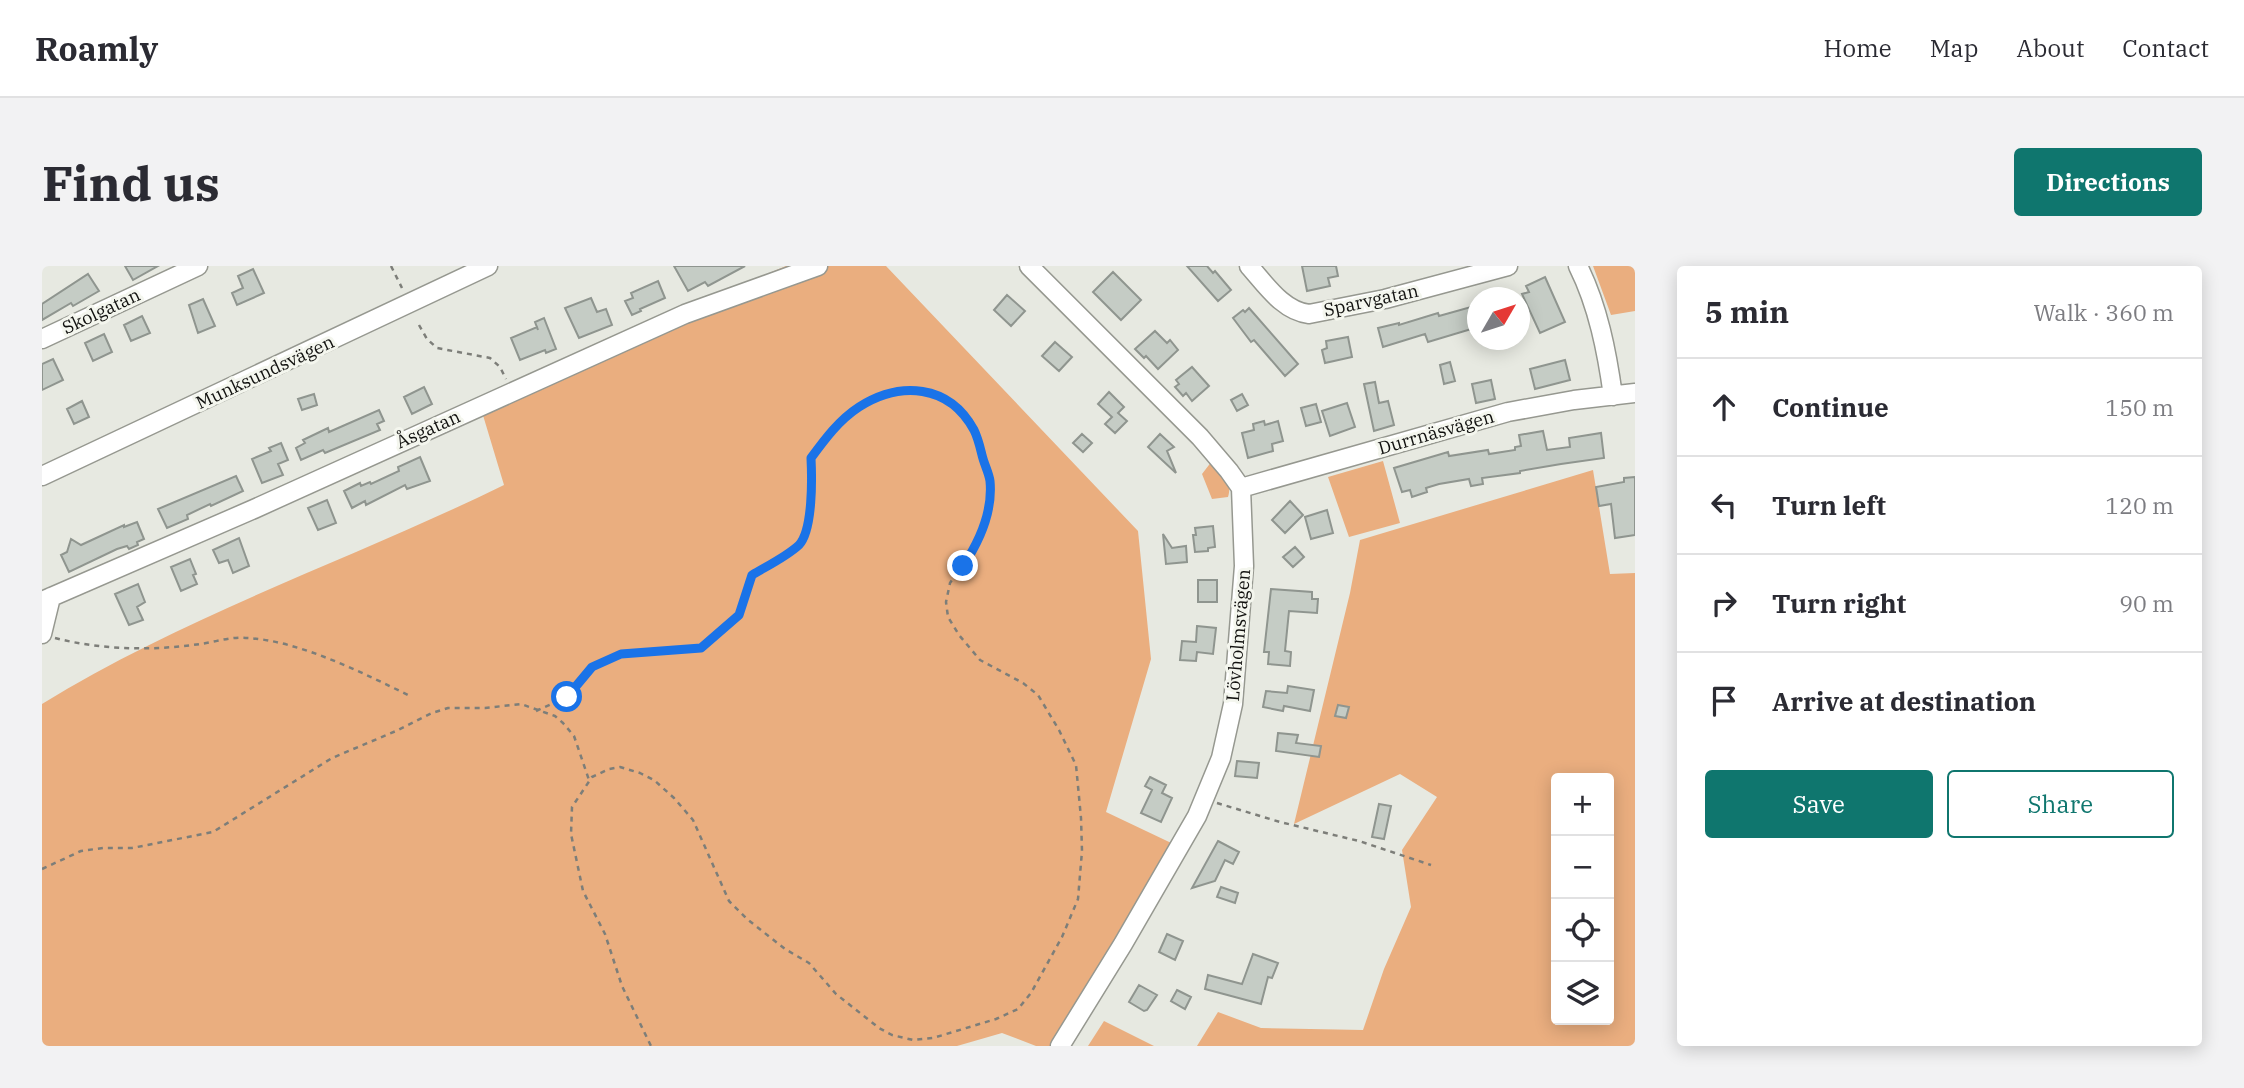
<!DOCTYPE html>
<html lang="en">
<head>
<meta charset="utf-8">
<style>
  body { margin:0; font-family:"IBM Plex Serif",serif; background:#f2f2f3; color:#2b2b33 }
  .controls { position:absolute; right:21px; bottom:21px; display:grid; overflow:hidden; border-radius:7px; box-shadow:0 4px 18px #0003 }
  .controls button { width:63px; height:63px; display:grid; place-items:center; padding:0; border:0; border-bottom:2px solid #e1e1e2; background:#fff; color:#2b2b33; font:35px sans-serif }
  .compass { position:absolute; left:1425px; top:21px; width:63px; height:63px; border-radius:50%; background:#fff; box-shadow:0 4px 18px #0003; rotate:51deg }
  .stop { position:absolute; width:21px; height:21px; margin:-16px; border:5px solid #1a73e8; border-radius:50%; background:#fff }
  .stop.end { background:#1a73e8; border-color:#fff; box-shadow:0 2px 7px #0008 }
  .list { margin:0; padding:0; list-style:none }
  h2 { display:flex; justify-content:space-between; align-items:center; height:91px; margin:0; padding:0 28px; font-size:30px }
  h2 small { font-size:23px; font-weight:400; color:#7c7c81 }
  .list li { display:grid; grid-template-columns:46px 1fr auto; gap:21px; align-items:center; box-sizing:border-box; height:98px; padding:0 28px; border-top:2px solid #e1e1e2 }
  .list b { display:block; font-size:26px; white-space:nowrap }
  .list em { font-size:23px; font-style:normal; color:#7c7c81 }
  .actions { display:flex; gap:14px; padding:21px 28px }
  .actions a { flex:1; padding:16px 0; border:2px solid #0f766e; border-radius:7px; text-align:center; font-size:24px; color:#0f766e }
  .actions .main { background:#0f766e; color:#fff }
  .icon { flex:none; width:38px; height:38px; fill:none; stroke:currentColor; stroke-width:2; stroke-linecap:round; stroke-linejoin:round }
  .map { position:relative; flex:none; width:1593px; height:780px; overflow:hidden; border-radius:7px }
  header { display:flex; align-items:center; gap:42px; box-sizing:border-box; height:98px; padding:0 35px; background:#fff; border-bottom:2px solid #e1e1e2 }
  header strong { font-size:33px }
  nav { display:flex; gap:38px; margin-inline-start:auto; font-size:24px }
  .intro { display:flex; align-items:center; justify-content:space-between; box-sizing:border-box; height:168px; padding:0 42px }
  h1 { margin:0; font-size:49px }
  .button { padding:18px 32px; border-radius:7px; background:#0f766e; color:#fff; font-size:24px; font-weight:700 }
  main { display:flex; gap:42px; padding:0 42px }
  aside { flex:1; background:#fff; border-radius:7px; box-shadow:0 4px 18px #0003 }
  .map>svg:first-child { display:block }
  .green { fill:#eaae7f; fill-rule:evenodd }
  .building { fill:#c5ccc5; stroke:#8f958f; stroke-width:2 }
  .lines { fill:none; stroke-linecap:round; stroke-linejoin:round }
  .minor-casing { stroke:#969890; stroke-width:21 }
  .path { stroke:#7d7e79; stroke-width:2.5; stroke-dasharray:5 5; stroke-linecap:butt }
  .minor { stroke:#fff; stroke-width:18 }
  .route { stroke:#1a73e8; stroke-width:9 }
  .labels { text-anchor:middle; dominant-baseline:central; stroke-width:6; stroke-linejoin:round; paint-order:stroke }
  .street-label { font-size:18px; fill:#11110f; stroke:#f4f6ee }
</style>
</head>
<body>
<header>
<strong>Roamly</strong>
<nav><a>Home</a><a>Map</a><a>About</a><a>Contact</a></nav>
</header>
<div class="intro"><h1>Find us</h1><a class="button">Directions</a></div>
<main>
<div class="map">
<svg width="1593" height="780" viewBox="0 0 1593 780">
  <rect width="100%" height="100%" fill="#e7e9e1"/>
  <!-- green -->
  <path class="green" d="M744 0H844L1096 265 1109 393 1064 546 1144 584 1023 780H994L960 767 915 780H0V438C146 348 309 294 462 219L437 136 627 49Z
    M1551 0H1593V45L1569 49Z
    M1170 195C1180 206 1191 215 1186 231L1170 233 1160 208Z
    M1341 195 1358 257 1307 271 1286 211Z
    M1551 204 1568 308 1593 307V780H1155L1176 746 1219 762 1321 764 1342 703 1369 641 1360 584 1395 531 1358 508 1252 558 1308 327 1318 274ZM1514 512H1567V754H1514Z
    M1062 755 1112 780H1046Z"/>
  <!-- building -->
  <path class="building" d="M83 0H116L91 14Z
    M632 0H703L666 20 663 16 646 25Z
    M1145 0H1165L1171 7 1173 5 1189 24 1176 35Z
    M1260 0H1294L1296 10 1286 12 1288 20 1265 25Z
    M211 3 222 27 195 39 190 27 201 22 196 10Z
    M1071 6 1099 34 1079 54 1051 26Z
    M46 8 57 25 31 40 29 37 0 54V38Z
    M1503 11 1523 56 1498 67 1480 28 1487 26 1484 20Z
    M616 15 623 32 598 43 599 45 590 49 583 35 591 32 589 27Z
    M965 29 983 45 969 60 952 44Z
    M549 32 555 46 564 43 570 59 537 72 523 42Z
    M161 33 173 60 156 67 147 39Z
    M1436 39V61L1386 76 1383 68 1341 81 1336 62 1357 57V59L1396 47 1397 50Z
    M1207 42 1256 98 1243 110 1212 74 1209 76 1191 52 1201 44 1203 46Z
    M100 50 108 67 89 75 82 59Z
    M502 52 514 83 504 87 503 84 478 94 469 72 495 61 496 64 493 56Z
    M1113 65 1125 77 1128 74 1136 84 1116 103 1104 90 1102 92 1093 83Z
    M62 68 70 86 51 95 43 77Z
    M1306 71 1310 91 1283 97 1280 84 1285 82 1284 75Z
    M1013 76 1030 91 1017 105 1000 90Z
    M11 93 21 114 0 124V98Z
    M1523 94 1528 114 1493 123 1488 103Z
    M1408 96 1413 115 1402 118 1398 99Z
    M1150 101 1167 120 1150 135 1144 127 1141 130 1133 121 1137 118 1134 114Z
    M1449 114 1453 133 1434 137 1430 118Z
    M1333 116 1337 137 1346 135 1352 159 1332 165 1322 118Z
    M382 121 390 138 370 148 362 131Z
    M1067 126 1082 141 1076 147 1085 155 1073 167 1063 158 1070 151 1056 138Z
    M272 128 275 139 260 144 256 133Z
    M1200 128 1206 139 1195 145 1189 134Z
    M40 135 47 151 32 158 25 143Z
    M1305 137 1313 161 1288 170 1280 145Z
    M1274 138 1279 156 1264 160 1259 142Z
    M337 144 342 155 335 158 338 164 283 187 281 184 259 194 254 182 263 177 261 174 286 162 287 166Z
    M1222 155 1223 159 1236 155 1241 175 1230 178 1231 185 1206 192 1200 167 1212 164 1211 158Z
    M1501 165 1505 184 1528 181 1527 172 1559 167 1562 192 1519 198 1478 205V207L1440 212 1441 218 1429 220 1427 213 1397 218 1384 222 1385 226 1370 231 1368 224 1360 226 1352 202 1406 186 1407 190 1446 184 1447 188 1473 184V181L1479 180 1477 169Z
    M1040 168 1050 177 1041 186 1031 177Z
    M1118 168 1132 181 1125 185 1134 207 1106 181Z
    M239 177 246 194 236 198 241 209 220 217 210 193 229 185 227 182Z
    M378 191 388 215 365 223 363 219 324 239 323 235 310 242 302 225 318 217 319 220 328 216 329 218 357 205 356 201Z
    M194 210 201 225 169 240 168 238 145 249 146 253 125 262 116 243Z
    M1593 211V269L1573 272 1569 238 1557 240 1554 221 1582 216V212Z
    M285 234 294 257 276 264 266 242Z
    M1248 235 1261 249 1243 267 1230 254Z
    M1285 244 1291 267 1269 273 1263 251Z
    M95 256 102 273 95 276 96 279 87 283 85 280 75 283 27 306 19 289 25 286 29 273 39 279 82 259V261Z
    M1171 260 1173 281 1166 282V285L1153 286 1151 269H1154L1153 262Z
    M1121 268 1130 282 1144 280 1145 296 1124 298Z
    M197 272 207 300 191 307 186 294 177 297 171 284Z
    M1253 281 1262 291 1251 301 1241 291Z
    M148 293 154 308 151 309 155 318 139 325 129 301Z
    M1156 314H1175V336H1156Z
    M96 318 103 336 95 341 101 354 87 359 73 328Z
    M1229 323 1270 326V333H1276L1275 347 1247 345 1243 385 1249 386 1248 400 1226 398 1227 386H1222Z
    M1155 360 1174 362 1171 388 1155 386 1154 395 1138 394 1140 375 1154 376Z
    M1246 420 1272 424 1268 445 1242 440 1241 445 1221 441 1224 425 1245 427Z
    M1296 439 1307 441 1304 452 1293 450Z
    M1236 467 1256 469 1254 477 1279 480 1277 491 1234 485Z
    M1195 495 1217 497 1215 512 1193 510Z
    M1108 511 1124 519 1120 527 1130 532 1119 556 1099 547 1110 524 1103 520Z
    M1337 538 1349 540 1342 573 1330 571Z
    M1176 575 1197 586 1191 598 1183 594 1173 615 1150 622Z
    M1179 621 1196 627 1193 637 1175 631Z
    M1125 668 1141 675 1133 694 1117 686Z
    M1211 688 1236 697 1230 712 1226 711 1219 738 1163 723 1166 709 1200 718Z
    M1097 719 1115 729 1105 744 1102 745 1087 736Z
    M1135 724 1149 731 1143 743 1129 735Z"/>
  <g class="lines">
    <defs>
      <path id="minor" d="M987 0 1158 171 1187 205 1199 222 1202 300 1191 438 1179 492 1155 550 1081 678 1018 780
        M1207 0C1224 19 1241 45 1267 48L1343 33 1466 0
        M1536 0C1556 40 1565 86 1571 130
        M0 73 156 0
        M0 210 446 0
        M1199 222 1466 146 1532 134 1593 127
        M0 335 212 243 643 48 776 0
        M0 368 9 331"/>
    </defs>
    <!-- minor casing -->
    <use href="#minor" class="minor-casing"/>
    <!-- path -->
    <path class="path" d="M349 0 360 22
      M377 59 385 73 395 82 448 92 458 101 464 113
      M13 372C59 384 111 385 158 378 174 376 190 370 206 372 258 375 321 407 368 430
      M494 445 525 431 550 401 579 388 659 382 697 349 710 309C724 300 744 291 757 279 771 264 770 211 769 192L799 155 816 142 832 133 857 126 876 124 897 130 912 138 924 151 934 166 948 215 947 235 942 263 932 283 908 317 904 336 906 351 917 369 938 394 981 417 996 429 1017 464 1034 499 1039 552 1040 585 1036 633 1020 671 989 727 976 743 954 753 891 772 871 774 850 769 837 762 794 728 767 697 743 683 705 653 687 635 651 554 632 532 612 514 598 507 578 501 567 503 550 511 530 541 529 568 541 625 563 668 580 720 609 780
      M1175 537 1238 556 1317 575 1389 599
      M0 603 39 585 61 582H90L171 566 290 492 354 465 390 447 406 442H443L479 438 513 450 521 457 532 470 547 514"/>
    <!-- minor -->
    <use href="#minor" class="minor"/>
  </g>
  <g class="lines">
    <!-- route -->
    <path class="route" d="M525 431 550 401 579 388 659 382 697 349 710 309C725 300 744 291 757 279 771 264 770 212 769 192 783 173 797 154 817 141 858 115 907 118 932 164 936 172 938 181 940 189 942 198 947 207 948 215 951 246 937 276 921 300"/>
  </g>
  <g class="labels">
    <!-- street labels -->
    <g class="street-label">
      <text transform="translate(1329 34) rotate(-12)">Sparvgatan</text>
      <text transform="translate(59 45) rotate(-25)">Skolgatan</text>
      <text transform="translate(223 106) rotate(-25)">Munksundsvägen</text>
      <text transform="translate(386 163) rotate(-24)">Åsgatan</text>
      <text transform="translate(1394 166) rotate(-16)">Durrnäsvägen</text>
      <text transform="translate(1196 369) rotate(-85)">Lövholmsvägen</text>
    </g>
  </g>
</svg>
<div class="controls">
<button>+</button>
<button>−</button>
<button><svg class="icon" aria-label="locate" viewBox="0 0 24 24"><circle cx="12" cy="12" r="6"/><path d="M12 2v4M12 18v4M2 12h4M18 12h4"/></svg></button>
<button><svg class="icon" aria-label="layers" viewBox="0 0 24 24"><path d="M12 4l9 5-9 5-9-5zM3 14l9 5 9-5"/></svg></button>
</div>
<svg class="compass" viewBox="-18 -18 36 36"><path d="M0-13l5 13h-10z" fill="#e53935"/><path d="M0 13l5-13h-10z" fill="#7c7c81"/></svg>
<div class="stop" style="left:525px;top:431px"></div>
<div class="stop end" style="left:921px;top:300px"></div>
</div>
<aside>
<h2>5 min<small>Walk · 360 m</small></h2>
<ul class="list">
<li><svg class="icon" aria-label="ahead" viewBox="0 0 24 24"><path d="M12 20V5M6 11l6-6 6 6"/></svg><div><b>Continue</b></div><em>150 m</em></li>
<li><svg class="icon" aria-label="left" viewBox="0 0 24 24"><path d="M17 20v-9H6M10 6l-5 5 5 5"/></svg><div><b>Turn left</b></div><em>120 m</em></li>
<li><svg class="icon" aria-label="right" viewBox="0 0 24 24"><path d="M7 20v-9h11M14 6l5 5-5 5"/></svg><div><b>Turn right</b></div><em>90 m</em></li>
<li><svg class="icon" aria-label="arrive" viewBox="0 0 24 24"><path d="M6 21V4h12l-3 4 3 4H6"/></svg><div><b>Arrive at destination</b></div></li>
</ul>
<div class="actions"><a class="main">Save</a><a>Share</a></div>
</aside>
</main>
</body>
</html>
